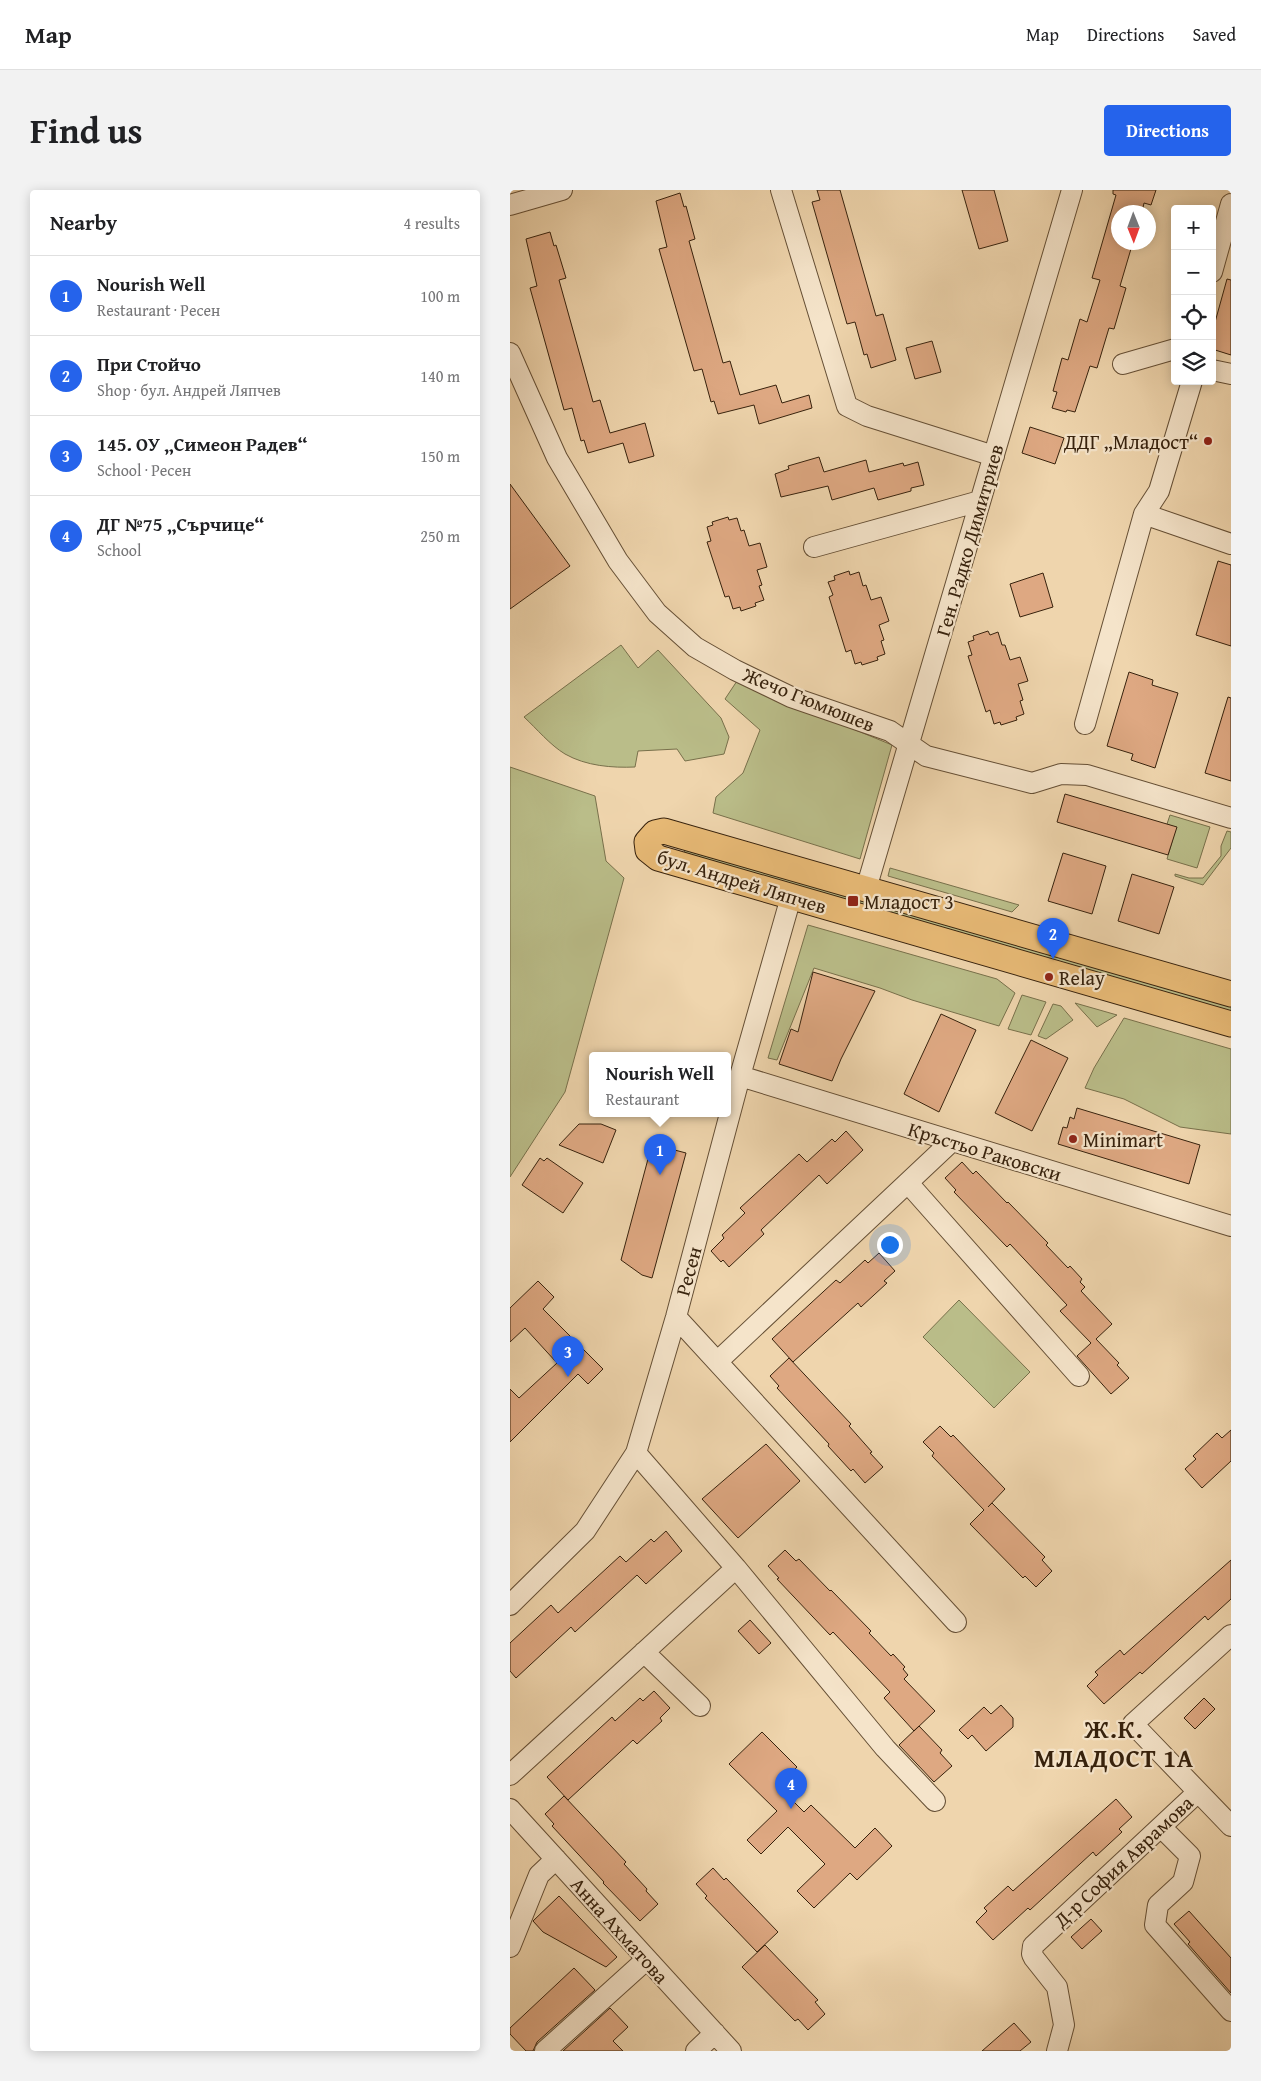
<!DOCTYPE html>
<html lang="en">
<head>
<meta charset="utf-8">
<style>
  body { margin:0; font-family:"Gentium Book Plus",serif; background:#f2f2f2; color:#202124 }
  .controls { position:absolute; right:15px; top:15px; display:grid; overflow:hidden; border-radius:5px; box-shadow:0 2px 12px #0003 }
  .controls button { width:45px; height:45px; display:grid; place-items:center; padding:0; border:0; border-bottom:1px solid #e0e0e0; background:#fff; color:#202124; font:25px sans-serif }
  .compass { position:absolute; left:601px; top:15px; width:45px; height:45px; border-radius:50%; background:#fff; box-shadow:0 2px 12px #0003; rotate:179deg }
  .you { position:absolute; left:379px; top:1054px; width:18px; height:18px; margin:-12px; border:4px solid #fff; border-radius:50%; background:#1a73e8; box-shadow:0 0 0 8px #1a73e833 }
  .badge { display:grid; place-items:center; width:32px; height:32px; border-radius:50%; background:#2563eb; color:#fff; font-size:16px; font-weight:700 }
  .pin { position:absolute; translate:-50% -41px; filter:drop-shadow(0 1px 2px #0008) }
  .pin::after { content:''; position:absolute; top:26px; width:18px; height:15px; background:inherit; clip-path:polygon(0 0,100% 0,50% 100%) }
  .popup { position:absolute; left:79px; top:862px; width:142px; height:65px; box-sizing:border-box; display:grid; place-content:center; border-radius:5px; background:#fff; filter:drop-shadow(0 1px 4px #0005); font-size:16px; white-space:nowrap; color:#757577 }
  .popup b { font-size:19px; color:#202124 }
  .popup::after { content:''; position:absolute; left:50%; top:100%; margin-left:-10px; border:10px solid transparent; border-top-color:#fff }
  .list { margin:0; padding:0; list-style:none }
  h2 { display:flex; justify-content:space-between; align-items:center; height:65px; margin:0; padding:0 20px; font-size:21px }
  h2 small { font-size:16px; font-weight:400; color:#757577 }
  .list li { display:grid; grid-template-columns:32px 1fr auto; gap:15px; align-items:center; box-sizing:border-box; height:80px; padding:0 20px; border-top:1px solid #e0e0e0 }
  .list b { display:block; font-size:19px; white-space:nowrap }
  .list p { margin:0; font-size:16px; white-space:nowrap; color:#757577 }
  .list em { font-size:16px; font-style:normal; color:#757577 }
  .icon { flex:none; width:28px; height:28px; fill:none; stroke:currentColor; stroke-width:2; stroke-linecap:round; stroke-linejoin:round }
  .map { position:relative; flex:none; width:721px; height:1861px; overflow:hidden; border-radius:5px }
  header { display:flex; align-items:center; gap:30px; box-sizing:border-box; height:70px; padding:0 25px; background:#fff; border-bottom:1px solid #e0e0e0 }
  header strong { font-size:24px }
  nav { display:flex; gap:28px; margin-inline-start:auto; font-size:18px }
  .intro { display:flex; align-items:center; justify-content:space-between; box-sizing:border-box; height:120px; padding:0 30px }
  h1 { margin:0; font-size:35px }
  .button { padding:12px 22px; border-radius:5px; background:#2563eb; color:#fff; font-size:18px; font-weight:700 }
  main { display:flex; gap:30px; padding:0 30px }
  aside { flex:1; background:#fff; border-radius:5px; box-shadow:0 2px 12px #0003 }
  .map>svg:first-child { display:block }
  .green { fill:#babd89; stroke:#78704b }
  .building { fill:#dea882; stroke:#37220d }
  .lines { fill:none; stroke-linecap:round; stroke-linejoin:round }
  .minor-casing { stroke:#654f35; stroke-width:22 }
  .major-casing { stroke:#37220d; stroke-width:27 }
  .minor { stroke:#f5e4ca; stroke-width:20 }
  .major { stroke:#e8ba76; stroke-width:25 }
  .poi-dot { fill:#8f2418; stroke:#f5e4ca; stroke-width:2 }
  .labels { text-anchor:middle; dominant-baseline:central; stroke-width:4.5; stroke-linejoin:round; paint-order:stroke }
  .poi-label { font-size:20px; fill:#37220d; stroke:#f5e4ca; text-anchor:start }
  .street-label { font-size:20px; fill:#37220d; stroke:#f5e4ca }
  .district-label { font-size:25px; font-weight:bold; letter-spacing:1px; fill:#37220d; stroke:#f5e4ca }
</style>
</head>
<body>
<header>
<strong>Map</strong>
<nav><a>Map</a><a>Directions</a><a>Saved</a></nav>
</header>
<div class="intro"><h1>Find us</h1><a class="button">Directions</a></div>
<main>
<aside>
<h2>Nearby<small>4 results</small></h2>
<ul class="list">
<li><span class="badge">1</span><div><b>Nourish Well</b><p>Restaurant · Ресен</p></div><em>100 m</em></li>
<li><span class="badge">2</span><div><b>При Стойчо</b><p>Shop · бул. Андрей Ляпчев</p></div><em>140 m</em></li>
<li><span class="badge">3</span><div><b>145. ОУ „Симеон Радев“</b><p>School · Ресен</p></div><em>150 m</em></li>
<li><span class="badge">4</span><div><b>ДГ №75 „Сърчице“</b><p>School</p></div><em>250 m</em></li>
</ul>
</aside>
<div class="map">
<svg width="721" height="1861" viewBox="0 0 721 1861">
  <rect width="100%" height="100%" fill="#efd5ad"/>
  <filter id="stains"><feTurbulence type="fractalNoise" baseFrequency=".004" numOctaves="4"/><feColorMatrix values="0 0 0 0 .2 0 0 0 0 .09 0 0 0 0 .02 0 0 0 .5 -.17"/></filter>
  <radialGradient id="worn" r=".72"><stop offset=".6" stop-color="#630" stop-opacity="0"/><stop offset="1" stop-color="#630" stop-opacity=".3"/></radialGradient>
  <!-- green -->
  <path class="green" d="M111 455 128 478 148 460 211 528 219 547 214 564 175 571 167 559 128 561 125 577C102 578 76 576 55 564 40 555 27 539 14 527Z
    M227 491 382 555 350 669 203 623 206 607 233 583 250 540 215 509Z
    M0 577 85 606 96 671 114 688 55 902 0 987Z
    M660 625 700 637 687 678 657 669 666 638 657 634Z
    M717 641 721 642V658L693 695 665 686V684L679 688H693L711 666V656Z
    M175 660 721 814V825L173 667Z
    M380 678 509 715 502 722 378 686Z
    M298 735 487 789 505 803 489 836 402 810 370 798 304 778 267 870 258 868Z
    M512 805 536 812 521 845 498 839Z
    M565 813 607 825 587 837Z
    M543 814 551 816 563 830 536 849 528 846Z
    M614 828 721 859V944L670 937 614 909 575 898 584 878Z
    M449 1110 520 1182 484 1218 413 1147Z"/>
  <!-- building -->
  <path class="building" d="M307 0H330L366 126 373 124 386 170 361 178 357 164 354 165 345 132 337 134 302 12 310 10Z
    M452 0H484L498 51 469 59Z
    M603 0H646L641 15 634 13 632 22H608V52H623L610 96 616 98 604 139 599 138 587 178 580 176 565 222 557 220 556 222 542 218 547 202 543 201 552 168 558 170 570 129 577 132 590 90 582 88 606 5 603 4Z
    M170 3 174 17 176 16 185 49 179 51 213 173 220 171 230 205 266 195 272 213 299 205 302 218 249 234 244 215 208 224 204 211 201 212 192 179 184 181 149 59 157 57 146 11Z
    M40 42 44 56 46 55 56 88 49 90 83 212 90 210 100 243 135 233 144 266 119 273 113 253 78 263 74 250 71 251 62 218 54 220 20 98 27 96 16 49Z
    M717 89 721 90V165L702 159V143Z
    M422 151 431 182 405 189 396 158Z
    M520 237 554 248 545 274 512 263Z
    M309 267 314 282 356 270 359 282 393 273 394 276 408 272 414 295 401 298V301L368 310 364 298 322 310 318 296 271 307 265 284 279 279 278 276Z
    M0 294 60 376 0 419Z
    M218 327 219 330 227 328 231 341 234 340 239 356 250 353 257 377 247 380 252 395 249 396 254 410 245 413 246 416 231 421 230 417 223 419 219 406 215 407 197 352 201 351 197 337 203 335 202 332Z
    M708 371 721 375V456L686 445Z
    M339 381 340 385 349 382 353 396 356 395 361 410 371 407 379 431 369 435 374 450 371 451 375 464 367 467 368 470 352 475 351 472 345 474 341 460 336 462 319 407 323 405 318 392 325 390 324 386Z
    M533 383 543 417 510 427 500 394Z
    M478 441 480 445 488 442 492 455H495L500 470 510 467 518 491 508 494 513 510 510 511 514 524 506 527 507 530 491 535 490 532 484 534 480 520 476 522 458 466 462 465 458 452 464 450 463 446Z
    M619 482 643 490 642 495 668 503 645 578 621 570 623 564 597 556Z
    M718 507 721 508V591L695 583Z
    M555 604 667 637 658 665 547 632Z
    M553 663 596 676 582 724 538 711Z
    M622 684 664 697 649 744 608 731Z
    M303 782 365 801 331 869 322 891 269 874 281 839 288 842Z
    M431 824 466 840 429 922 394 904Z
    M521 850 558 868 522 941 485 923Z
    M567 918 690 955 679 994 548 954 553 937 557 938 560 927 564 929Z
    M69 934H91L106 940 93 973 49 955Z
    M336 941 353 960 317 994 309 985 251 1040 254 1044 219 1077 213 1070 211 1072 201 1061 214 1048 212 1045 235 1023 230 1018 289 964 297 972 322 949 325 952Z
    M142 954 176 963 142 1088 132 1085 111 1070Z
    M30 968 34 971 37 968 73 993 53 1023 12 995Z
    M452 972 463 984 466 981 497 1013 498 1012 538 1053 536 1055 558 1078 560 1076 572 1089 570 1092 575 1097 571 1101 602 1134 586 1149 609 1173 607 1175 619 1188 601 1204 567 1166 581 1153 550 1121 557 1115 500 1054 497 1057 444 1002 446 1000 435 988Z
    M369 1063 385 1081 374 1091 377 1093 351 1117 348 1113 283 1172 262 1149 326 1090 330 1093 355 1070 358 1073Z
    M28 1091 44 1107 33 1119 93 1179 78 1194 68 1184 0 1252V1199L9 1208 47 1173 15 1138 0 1152V1118Z
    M279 1168 341 1234 339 1236 362 1262 360 1263 373 1277 355 1293 343 1279 341 1281 318 1256 319 1254 267 1198 269 1196 260 1186Z
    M430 1236 441 1247 443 1245 495 1299 478 1317 482 1313 535 1367 532 1370 542 1381 526 1397 515 1386 513 1388 460 1334 474 1320 422 1266 424 1263 413 1252Z
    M721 1240V1271L692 1298 675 1279 686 1269 683 1266 707 1243 712 1248Z
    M256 1254 290 1291 228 1348 192 1309Z
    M156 1341 172 1361 136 1394 127 1385 65 1442 61 1437 6 1488 0 1481V1453L41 1415 48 1423 110 1366 116 1372 141 1349 144 1352Z
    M275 1360 286 1371 289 1369 320 1401 321 1400 361 1441 359 1443 381 1466 383 1464 395 1477 393 1479 398 1485 394 1489 425 1521 404 1541 374 1508 380 1502 323 1442 320 1445 267 1389 269 1388 258 1376Z
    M721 1370V1409L698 1430 695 1426 632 1484 630 1482 594 1514 577 1496 588 1485 585 1482 610 1460 614 1465Z
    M240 1430 261 1453 249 1464 228 1441Z
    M144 1501 160 1518 150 1528 152 1531 127 1554 123 1550 58 1610 37 1587 102 1527 105 1531 130 1508 133 1511Z
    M694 1508 705 1519 685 1539 674 1528Z
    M491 1515 503 1528V1537L476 1561 462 1545 458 1549 449 1540 474 1517 481 1524Z
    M409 1536 432 1560 430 1563 442 1576 424 1592 389 1555Z
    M252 1542 287 1577 268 1596 294 1622 301 1615 345 1658 365 1638 382 1656 347 1690 340 1683 304 1718 287 1701 315 1674 278 1637 251 1664 237 1650 267 1621 219 1574Z
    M54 1606 116 1672 114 1674 137 1699 136 1701 148 1714 130 1731 93 1693 94 1692 42 1636 44 1634 35 1624Z
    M606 1609 622 1627 609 1639 612 1642 586 1666 583 1662 520 1720 518 1718 483 1750 466 1732 477 1721 474 1718 498 1696 503 1701Z
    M203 1678 214 1690 216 1688 268 1742 247 1762 195 1708 197 1706 186 1694Z
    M49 1706 107 1767 96 1777 33 1742 23 1731Z
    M679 1721 721 1768V1803L678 1754 680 1752 664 1734Z
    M581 1729 592 1741 572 1759 561 1747Z
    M255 1755 308 1810 305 1812 315 1824 298 1840 288 1829 285 1831 232 1777Z
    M64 1778 85 1800 27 1852 23 1861H16L0 1844V1838Z
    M100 1818 118 1837 103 1851 113 1861H53Z
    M504 1833 521 1852 510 1861H472Z"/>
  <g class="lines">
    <defs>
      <path id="minor" d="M271 0 337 216 357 226 484 266
        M0 15 52 0
        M702 82 721 14
        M0 163 47 268 108 371 147 423 185 457 225 480 281 507 380 541 416 566 522 593 551 584 577 585 721 628
        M613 174 665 159
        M702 180 721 184
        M634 324 721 354
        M304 357 470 311
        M575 534 634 324 649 301 682 191
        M356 699 562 0
        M230 886 721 1036
        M398 993 569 1186
        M166 1127 446 1432
        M208 1171 442 951
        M126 1263 226 1378 375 1558 425 1611
        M0 1415 75 1341 126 1263 166 1127 230 886 281 707
        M721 1445 623 1534 721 1636
        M134 1462 190 1516
        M0 1585 226 1378
        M0 1619 221 1861
        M651 1637 680 1666 673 1692 648 1715 645 1735 721 1821
        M0 1757 29 1685 46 1669
        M35 1861 137 1769
        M186 1861 205 1843
        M547 1861 554 1835 547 1797 524 1768 522 1764 523 1756 688 1602"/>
      <path id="major" d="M721 804 154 641 145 643 137 652 138 660 148 668 721 834"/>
    </defs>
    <!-- minor casing -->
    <use href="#minor" class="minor-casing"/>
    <!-- major casing -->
    <use href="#major" class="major-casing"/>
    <!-- minor -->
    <use href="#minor" class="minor"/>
    <!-- major -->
    <use href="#major" class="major"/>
  </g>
  <!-- markers -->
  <g class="poi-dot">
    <circle cx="698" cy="251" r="5"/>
    <rect x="337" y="705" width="12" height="12" rx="2.5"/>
    <circle cx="539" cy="787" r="5"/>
    <circle cx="563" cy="949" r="5"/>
  </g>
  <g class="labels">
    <!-- poi labels -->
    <g class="poi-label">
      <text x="688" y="251" text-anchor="end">ДДГ „Младост“</text>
      <text x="354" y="711">Младост 3</text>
      <text x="549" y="787">Relay</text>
      <text x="573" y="949">Minimart</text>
    </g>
    <!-- street labels -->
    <g class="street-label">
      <text transform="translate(459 350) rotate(-74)">Ген. Радко Димитриев</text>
      <text transform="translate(299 509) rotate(22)">Жечо Гюмюшев</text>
      <text transform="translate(232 691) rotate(17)">бул. Андрей Ляпчев</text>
      <text transform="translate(475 961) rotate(17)">Кръстьо Раковски</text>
      <text transform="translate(178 1081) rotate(-75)">Ресен</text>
      <text transform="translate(613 1671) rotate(-43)">Д-р София Аврамова</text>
      <text transform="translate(110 1740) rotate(48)">Анна Ахматова</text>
    </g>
    <!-- district labels -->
    <g class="district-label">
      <text x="604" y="1539">Ж.К.<tspan x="604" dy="29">МЛАДОСТ 1А</tspan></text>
    </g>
  </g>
  <rect width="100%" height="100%" filter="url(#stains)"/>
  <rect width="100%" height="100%" fill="url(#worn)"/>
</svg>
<div class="controls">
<button>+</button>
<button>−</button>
<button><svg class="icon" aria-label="locate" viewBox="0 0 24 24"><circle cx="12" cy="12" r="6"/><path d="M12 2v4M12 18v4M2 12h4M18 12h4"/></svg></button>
<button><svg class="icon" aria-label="layers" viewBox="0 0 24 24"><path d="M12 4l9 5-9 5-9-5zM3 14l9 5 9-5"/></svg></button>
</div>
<svg class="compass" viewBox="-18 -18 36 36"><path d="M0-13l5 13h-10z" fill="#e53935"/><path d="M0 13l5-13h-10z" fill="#757577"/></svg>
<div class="you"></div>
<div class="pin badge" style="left:150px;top:985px">1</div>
<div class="popup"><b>Nourish Well</b>Restaurant</div>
<div class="pin badge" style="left:543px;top:769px">2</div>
<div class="pin badge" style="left:58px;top:1187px">3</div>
<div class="pin badge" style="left:281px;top:1619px">4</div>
</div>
</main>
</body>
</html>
